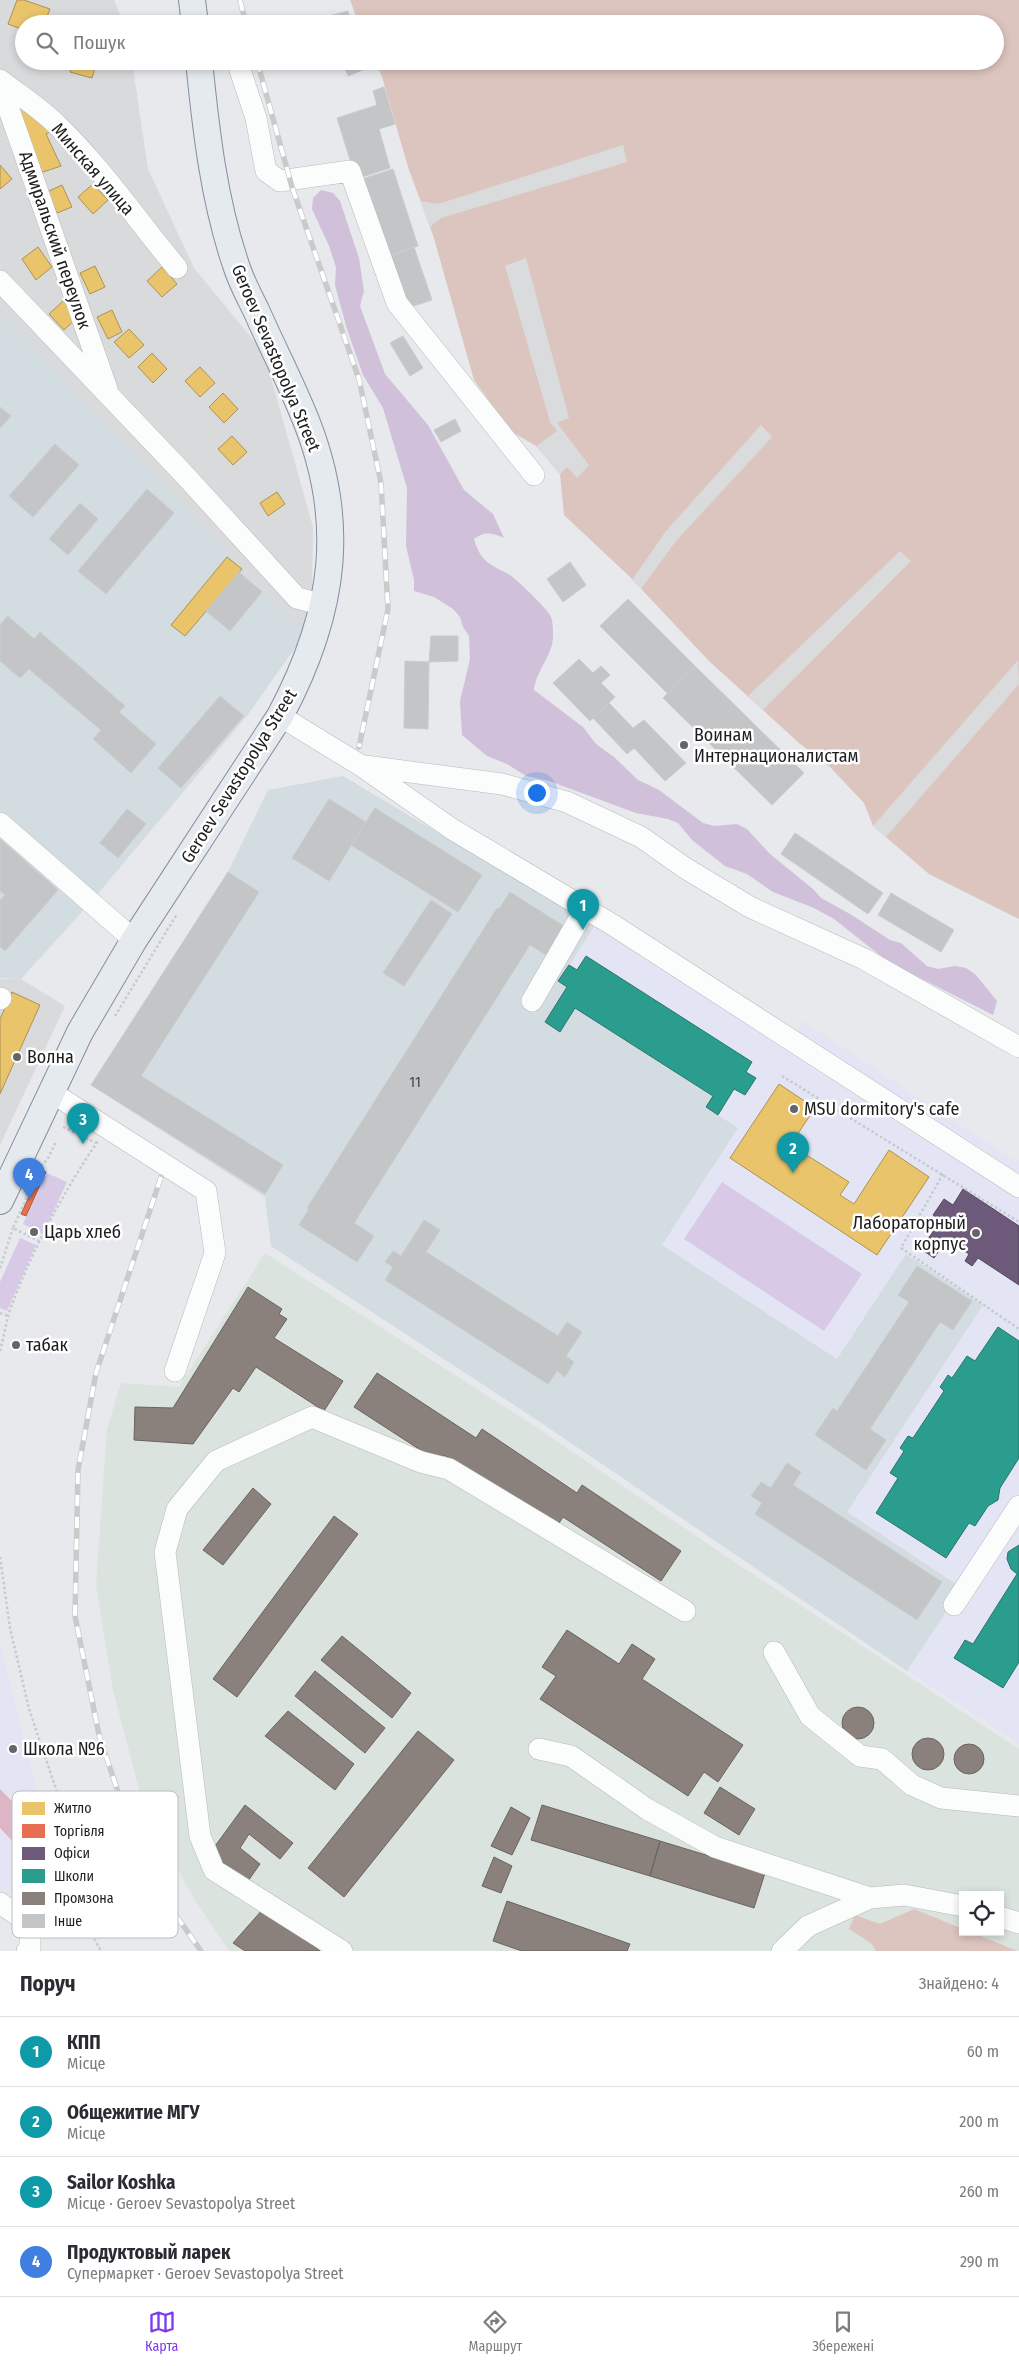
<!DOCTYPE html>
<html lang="uk">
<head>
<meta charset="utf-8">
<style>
  body { margin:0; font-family:"Fira Sans Condensed",sans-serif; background:#f2f2f3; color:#2b2b33 }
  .controls { position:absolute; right:15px; bottom:15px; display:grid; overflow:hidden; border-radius:0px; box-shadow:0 2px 8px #0003 }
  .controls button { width:45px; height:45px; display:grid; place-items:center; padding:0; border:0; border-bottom:1px solid #e1e1e2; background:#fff; color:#2b2b33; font:25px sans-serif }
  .you { position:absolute; left:536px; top:792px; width:18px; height:18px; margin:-12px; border:4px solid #fff; border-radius:50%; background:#1a73e8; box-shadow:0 0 0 8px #1a73e833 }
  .badge { display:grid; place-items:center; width:32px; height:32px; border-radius:50%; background:#7c3aed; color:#fff; font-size:16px; font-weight:700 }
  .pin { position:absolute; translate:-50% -41px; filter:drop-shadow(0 1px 2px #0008) }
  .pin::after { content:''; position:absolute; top:26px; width:18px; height:15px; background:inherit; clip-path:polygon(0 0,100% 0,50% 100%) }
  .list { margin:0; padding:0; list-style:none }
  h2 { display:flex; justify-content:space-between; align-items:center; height:65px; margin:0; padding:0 20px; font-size:21px }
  h2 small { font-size:16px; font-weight:400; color:#7c7c81 }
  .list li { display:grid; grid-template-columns:32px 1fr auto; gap:15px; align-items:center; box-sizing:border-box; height:70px; padding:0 20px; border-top:1px solid #e1e1e2 }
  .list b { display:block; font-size:19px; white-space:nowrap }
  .list p { margin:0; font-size:16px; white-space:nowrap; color:#7c7c81 }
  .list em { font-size:16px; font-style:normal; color:#7c7c81 }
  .icon { flex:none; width:28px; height:28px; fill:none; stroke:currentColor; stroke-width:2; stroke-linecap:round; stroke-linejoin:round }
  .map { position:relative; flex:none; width:1019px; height:1951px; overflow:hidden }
  .search { position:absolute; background:#fff; box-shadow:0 2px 8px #0003; left:15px; right:15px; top:15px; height:55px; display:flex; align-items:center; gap:12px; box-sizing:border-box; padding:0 18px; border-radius:28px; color:#7c7c81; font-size:19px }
  .sheet { height:345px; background:#fff }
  nav { display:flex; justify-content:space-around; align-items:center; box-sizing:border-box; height:70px; border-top:1px solid #e1e1e2; background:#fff; font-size:14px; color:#7c7c81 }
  nav a { display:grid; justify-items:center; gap:2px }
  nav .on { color:#7c3aed }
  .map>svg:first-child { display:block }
  .residential { fill:#d8dadb }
  .industrial { fill:#dbe3df; fill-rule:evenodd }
  .education { fill:#e4e5f4 }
  .military { fill:#d3dce1 }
  .grass { fill:#d8cae6 }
  .forest { fill:#d0c0d9 }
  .pitch { fill:#ddb6c6 }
  .water { fill:#dcc5be }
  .pier { fill:#dadbdc }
  .homes { fill:#e9c46a; stroke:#ac9253 }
  .shops { fill:#e76f51; stroke:#ab5742 }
  .offices { fill:#6d597a; stroke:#55475e }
  .schools { fill:#2a9d8f; stroke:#26776d }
  .industry { fill:#8a817c; stroke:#6a6360 }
  .building { fill:#c3c5c7; stroke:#c9cccf }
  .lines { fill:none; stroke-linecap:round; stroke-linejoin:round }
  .minor-casing { stroke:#b8b9ba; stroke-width:22 }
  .major-casing { stroke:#868ea0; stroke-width:28 }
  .path { stroke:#c2cbce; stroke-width:2.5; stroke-dasharray:2.5 2.5; stroke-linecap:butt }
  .minor { stroke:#fbfcfc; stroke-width:21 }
  .major { stroke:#e5eaef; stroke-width:26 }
  .rail-casing { stroke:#c9caca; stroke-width:5.5 }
  .rail { stroke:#fff; stroke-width:4; stroke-dasharray:11; stroke-linecap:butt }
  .poi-dot { fill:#646566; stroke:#fff; stroke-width:2 }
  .labels { text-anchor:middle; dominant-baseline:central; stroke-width:5; stroke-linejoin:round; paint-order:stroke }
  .number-label { font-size:15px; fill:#474848 }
  .street-label { font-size:18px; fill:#1e1e1e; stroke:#fff }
  .poi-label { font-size:18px; fill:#1e1e1e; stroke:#fff; text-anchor:start }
  .key { fill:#fff; stroke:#bcbcbc; stroke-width:1 }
  .key-label { font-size:14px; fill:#1e1e1e }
</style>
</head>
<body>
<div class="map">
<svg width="1019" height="1951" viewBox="0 0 1019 1951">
  <rect width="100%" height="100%" fill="#e7e9ec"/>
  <!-- residential -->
  <path class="residential" d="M0 0H114L124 24H24V61H132L148 169 194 268 264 353 313 527 312 597 304 635 0 312Z
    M0 979H21L65 1006 0 1145Z"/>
  <!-- industrial -->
  <path class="industrial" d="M265 1253 536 1427 736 1563 1019 1749V1951H229L190 1892 141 1797 113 1690 96 1585 107 1429 121 1383 179 1387ZM963 1895H1000V1932H963Z"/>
  <!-- education -->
  <path class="education" d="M597 922 786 1046 802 1021 1017 1162 1019 1160V1744L907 1671 962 1588 847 1512 983 1305 906 1255 837 1360 662 1245 738 1128 706 1107 576 1008 560 1032 545 1022 567 987 558 981Z
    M0 1645 52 1852 1 1902 0 1901Z"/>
  <!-- military -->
  <path class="military" d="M0 312 304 635 247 716 90 903 21 979 0 978Z
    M343 776 581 918 597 922 559 981 567 987 545 1023 560 1032 575 1008 713 1096 707 1108 738 1128 662 1245 837 1359 906 1254 983 1305 847 1512 962 1588 907 1671 537 1420 271 1246 265 1197 91 1085 228 872 268 790Z"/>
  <!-- grass -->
  <path class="grass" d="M47 1173 67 1182 43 1234 23 1224Z
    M722 1182 862 1274 824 1331 684 1239Z
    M20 1238 36 1245 7 1311 0 1308V1282Z"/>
  <!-- forest -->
  <path class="forest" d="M321 190 333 193 340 201 359 258 364 291 360 306 385 374 428 425 464 490 493 514 504 538C492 533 485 531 474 539 481 563 490 564 510 575 517 580 549 610 551 617 553 622 553 631 553 636 553 656 536 670 534 690L583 727 596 744 614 757 638 780 659 790 703 823 714 826 737 824 747 829 770 854 813 889 821 898 850 914 890 940 901 943 927 966 938 969 955 966 966 968 976 975 997 1001 993 1015 926 981 896 968 834 919 814 908 773 892 747 874 725 866 692 840 678 823 668 819 636 813 549 781 526 776 507 764 487 756 462 735 460 701 470 659 469 636 463 627 460 617 453 609 434 597 414 591V580L406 546 407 488 383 408 363 375 347 329 335 285 336 267 329 246 312 209 313 198Z"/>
  <!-- pitch -->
  <path class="pitch" d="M0 1789 36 1826 16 1845 0 1828Z"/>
  <!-- water -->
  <path class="water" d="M350 0H1019V919L929 874 873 826 864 803 830 767 799 743 709 661 629 576 564 515 560 474 536 446 512 432 474 380 433 235 408 167 382 77 375 61H995V24H359Z
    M914 1909 963 1929V1932H971L1017 1951H876L872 1944 849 1929 855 1915 880 1924Z"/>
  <!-- pier -->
  <path class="pier" d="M623 145 627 162 441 218 430 227 420 201 438 204Z
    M526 258 569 418 557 423 589 465 577 478 567 467 560 474 536 446 557 431 550 422 505 266Z
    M761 425 772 437 676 541 641 589 632 580 666 531Z
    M900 551 911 561 763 710 748 696Z
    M1018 660 1019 684 886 837 873 826Z"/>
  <!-- homes -->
  <path class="homes" d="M17 0H24L50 9 44 24H24V30L8 24Z
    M73 61H97L92 78 70 72Z
    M22 100 55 130 46 134 61 166 40 173 12 107Z
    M0 165 12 179 0 189Z
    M93 184 108 200 93 214 78 197Z
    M62 185 72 207 57 213 47 192Z
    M38 247 52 267 36 280 22 259Z
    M95 266 105 287 90 294 80 273Z
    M162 267 177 284 162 297 147 281Z
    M63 301 78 317 64 330 49 314Z
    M112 310 122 332 108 339 97 317Z
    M129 329 144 345 129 358 114 342Z
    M152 353 167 369 153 383 138 367Z
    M200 367 215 383 200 397 185 381Z
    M223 393 238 409 224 423 209 407Z
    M232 436 247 452 233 465 218 449Z
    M277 492 285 504 268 516 260 503Z
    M227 557 242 569 185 636 171 625Z
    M12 992 40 1005 0 1094V1019Z
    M779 1084 815 1108 781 1159 796 1168 805 1154 849 1182 840 1195 854 1204 889 1150 929 1177 877 1255 730 1158Z"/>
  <!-- shops -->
  <path class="shops" d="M41 1170 46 1172 26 1216 21 1214Z"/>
  <!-- offices -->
  <path class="offices" d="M963 1189 1019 1226V1285L978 1258 972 1266 965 1261 969 1254 947 1239 934 1258 921 1249 941 1220 933 1215 944 1199 953 1205Z"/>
  <!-- schools -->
  <path class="schools" d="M586 956 752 1062 746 1072 756 1078 745 1095 734 1089 718 1115 706 1107 713 1096 575 1008 560 1032 545 1022 567 987 558 981 569 965 577 970Z
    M998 1327 1019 1341V1458L1000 1488 998 1500 988 1506 975 1526 969 1523 946 1558 876 1513 898 1478 890 1473 904 1451 900 1448 908 1436 913 1438 944 1391 940 1387 948 1375 952 1378 967 1356 975 1361Z
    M1019 1545V1662L1003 1688 954 1658 965 1640 973 1644 1017 1574 1011 1569 1007 1559 1008 1552Z"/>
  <!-- industry -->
  <path class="industry" d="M248 1287 282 1309 279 1314 287 1319 274 1338 343 1381 324 1411 256 1367 239 1392 233 1388 193 1444 134 1440 135 1407 173 1408Z
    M377 1373 476 1438 482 1429 577 1493 582 1485 681 1551 661 1581 563 1517 556 1528 444 1455 439 1462 354 1407Z
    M253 1488 271 1504 223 1565 203 1550Z
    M334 1516 358 1534 237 1697 213 1679Z
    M567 1630 619 1664 632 1644 655 1659 642 1679 743 1745 718 1782 704 1772 688 1796 540 1699 556 1676 542 1667Z
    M342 1636 411 1693 392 1718 321 1660Z
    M315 1671 385 1728 365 1753 295 1696Z
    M842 1723a16 16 0 1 1 32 0a16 16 0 1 1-32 0Z
    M288 1711 354 1764 335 1790 265 1736Z
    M418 1731 454 1760 344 1897 308 1868Z
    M912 1754a16 16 0 1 1 32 0a16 16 0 1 1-32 0Z
    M954 1759a15 15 0 1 1 30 0a15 15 0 1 1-30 0Z
    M720 1787 755 1809 739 1835 704 1813Z
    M245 1805 293 1843 280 1859 249 1834 240 1848 260 1864 248 1881 210 1853Z
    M542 1805 660 1841 650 1876 531 1840Z
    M511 1807 530 1818 512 1855 491 1846Z
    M660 1841 765 1873 754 1908 650 1876Z
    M494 1857 512 1866 501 1893 482 1886Z
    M507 1901 630 1944 627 1951H522L493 1941Z
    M263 1909 320 1951H245L233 1943Z"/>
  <!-- building -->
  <path class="building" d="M348 11 351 21 342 24H311L310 21Z
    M342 61H362L365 69 348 76Z
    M384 87 395 124 379 129 390 168 356 179 337 118 377 105 373 91Z
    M393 169 418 246 384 258 359 180Z
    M414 247 432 300 404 309 384 258Z
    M403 336 423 368 410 376 390 343Z
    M0 407 11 416 0 428Z
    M455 419 461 431 441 442 434 430Z
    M55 444 79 465 33 517 9 496Z
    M147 489 174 513 106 594 78 571Z
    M80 503 98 519 68 555 49 539Z
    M570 562 586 585 563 602 547 579Z
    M239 572 262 592 230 631 206 611Z
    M628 599 695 666 668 694 600 626Z
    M8 616 34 639 40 632 125 706 119 712 156 744 131 773 93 739 101 730 29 669 20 678 0 661V625Z
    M431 636H458V661L429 662Z
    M579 659 593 673 601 666 610 675 601 683 615 697 590 721 553 683Z
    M405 661 429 662 428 729 404 728Z
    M695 666 804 773 772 805 663 698Z
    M220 696 244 716 181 788 158 768Z
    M609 703 633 728 644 720 686 763 665 781 634 748 627 754 593 718Z
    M329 799 366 822 329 881 292 858Z
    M375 808 482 875 458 912 351 845Z
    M127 809 146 824 118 858 100 843Z
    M795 833 883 893 868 914 781 854Z
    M0 839 58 890 5 951 0 946V900L5 895 0 891Z
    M228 872 259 892 141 1076 283 1165 265 1194 91 1085Z
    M510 892 567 928 549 957 530 945 354 1223 374 1236 357 1262 299 1225 309 1209 307 1208 497 908 499 909Z
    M891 893 954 930 941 952 878 915Z
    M431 900 452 914 404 986 383 973Z
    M424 1220 440 1230 426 1252 558 1336 567 1322 582 1332 566 1356 574 1362 565 1377 557 1371 548 1384 385 1280 393 1267 385 1262 393 1251 401 1256Z
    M917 1266 972 1301 953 1330 940 1322 870 1429 886 1440 866 1470 815 1435 833 1408 837 1411 909 1302 898 1295Z
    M787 1463 801 1472 793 1485 942 1582 917 1620 755 1514 762 1503 751 1496 761 1482 771 1488Z"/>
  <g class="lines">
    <defs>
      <path id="minor" d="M237 61 256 118 266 171 280 181 350 171 397 303 534 475
        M0 80C19 95 40 108 57 125 102 168 137 220 177 268
        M0 84 107 389
        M0 281 181 471 297 598 324 605
        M280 716 360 765 452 829 613 925 1019 1187
        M365 766 502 784 567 802 641 837 685 868 750 907 864 959 1019 1047
        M0 823 134 940
        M0 999 1 998
        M532 1001 585 909
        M51 1092 206 1191 215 1253 175 1371
        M954 1605 1019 1506
        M774 1652 810 1716 860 1756 882 1759 912 1785 941 1798 1019 1806
        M539 1749 571 1756 647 1809 715 1847 870 1898 904 1895 963 1906
        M0 1903 30 1924V1948L27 1951
        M1000 1917 1019 1923
        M342 1951 214 1870 200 1836 165 1552 177 1509 216 1461 312 1417 421 1462 449 1469 685 1611
        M782 1951 808 1926 870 1898"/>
      <path id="major" d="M192 0 195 24
        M0 1201 80 1032 134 940 280 716C336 611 349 517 300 406 286 373 270 342 256 310 249 296 242 283 237 268 214 202 206 131 199 61"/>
    </defs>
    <!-- minor casing -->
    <use href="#minor" class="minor-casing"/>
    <!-- major casing -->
    <use href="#major" class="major-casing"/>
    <!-- path -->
    <path class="path" d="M115 1016 177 914
      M782 1076 1019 1222
      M63 1127 96 1143
      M41 1166 47 1160 56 1142
      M943 1174 901 1248 1019 1329
      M37 1175 13 1228 41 1242
      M0 1268 13 1228
      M0 1313 8 1316
      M0 1351C4 1337 6 1321 11 1307 32 1250 64 1191 98 1141
      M0 1557 10 1628 29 1709 61 1804 72 1871 83 1919 101 1951
      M42 1913 74 1880"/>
    <!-- minor -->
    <use href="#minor" class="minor"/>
    <!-- major -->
    <use href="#major" class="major"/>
    <defs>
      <path id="rail" d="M240 0 246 24
        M257 61 292 187 359 379 381 483 388 609 359 747
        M161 1177 96 1373 78 1470 75 1616 99 1735 128 1822 168 1904 201 1951"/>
    </defs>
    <!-- rail casing -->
    <use href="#rail" class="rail-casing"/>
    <!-- rail -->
    <use href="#rail" class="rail"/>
  </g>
  <!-- markers -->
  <g class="poi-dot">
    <circle cx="684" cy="745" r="5"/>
    <circle cx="17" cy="1057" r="5"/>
    <circle cx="794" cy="1109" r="5"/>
    <circle cx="34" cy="1232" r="5"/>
    <circle cx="976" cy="1233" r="5"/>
    <circle cx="16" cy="1345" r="5"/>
    <circle cx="13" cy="1749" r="5"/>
  </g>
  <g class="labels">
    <!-- number labels -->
    <g class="number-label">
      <text x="415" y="1082">11</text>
    </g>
    <!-- street labels -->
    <g class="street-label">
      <text transform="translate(93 169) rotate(49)">Минская улица</text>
      <text transform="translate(55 240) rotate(71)">Адмиральский переулок</text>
      <text transform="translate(276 358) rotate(67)">Geroev Sevastopolya Street</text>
      <text transform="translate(239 776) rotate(-58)">Geroev Sevastopolya Street</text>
    </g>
    <!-- poi labels -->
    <g class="poi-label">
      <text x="694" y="735">Воинам<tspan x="694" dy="21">Интернационалистам</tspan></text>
      <text x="27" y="1057">Волна</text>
      <text x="804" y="1109">MSU dormitory's cafe</text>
      <text x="966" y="1223" text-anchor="end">Лабораторный<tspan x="966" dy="21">корпус</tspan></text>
      <text x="44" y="1232">Царь хлеб</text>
      <text x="26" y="1345">табак</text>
      <text x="23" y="1749">Школа №6</text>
    </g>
  </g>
  <!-- legend -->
  <rect x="12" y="1791" width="166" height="147" rx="8" class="key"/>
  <rect x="22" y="1802" width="23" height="13" fill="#e9c46a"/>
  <rect x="22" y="1824" width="23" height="14" fill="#e76f51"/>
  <rect x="22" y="1847" width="23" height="13" fill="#6d597a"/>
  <rect x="22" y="1869" width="23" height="14" fill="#2a9d8f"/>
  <rect x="22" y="1892" width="23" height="13" fill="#8a817c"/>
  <rect x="22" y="1914" width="23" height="14" fill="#c3c5c7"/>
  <g class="key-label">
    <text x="54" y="1813">Житло</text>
    <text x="54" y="1836">Торгівля</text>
    <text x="54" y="1858">Офіси</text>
    <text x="54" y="1881">Школи</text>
    <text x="54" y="1903">Промзона</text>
    <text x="54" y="1926">Інше</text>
  </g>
</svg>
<div class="controls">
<button><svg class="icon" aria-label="locate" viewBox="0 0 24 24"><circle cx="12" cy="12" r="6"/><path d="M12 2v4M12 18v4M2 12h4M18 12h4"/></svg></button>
</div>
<div class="you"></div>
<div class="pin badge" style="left:583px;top:930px;background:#0f9aa8">1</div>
<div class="pin badge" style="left:793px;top:1173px;background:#0f9aa8">2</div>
<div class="pin badge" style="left:83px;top:1144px;background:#0f9aa8">3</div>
<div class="pin badge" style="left:29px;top:1199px;background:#3f7fe0">4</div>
<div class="search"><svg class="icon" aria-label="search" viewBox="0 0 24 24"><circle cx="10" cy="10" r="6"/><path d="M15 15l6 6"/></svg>Пошук</div>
</div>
<section class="sheet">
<h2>Поруч<small>Знайдено: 4</small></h2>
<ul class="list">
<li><span class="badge" style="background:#0f9aa8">1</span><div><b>КПП</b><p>Місце</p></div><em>60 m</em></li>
<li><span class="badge" style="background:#0f9aa8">2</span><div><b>Общежитие МГУ</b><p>Місце</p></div><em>200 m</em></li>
<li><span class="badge" style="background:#0f9aa8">3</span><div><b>Sailor Koshka</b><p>Місце · Geroev Sevastopolya Street</p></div><em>260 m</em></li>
<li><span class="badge" style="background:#3f7fe0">4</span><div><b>Продуктовый ларек</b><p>Супермаркет · Geroev Sevastopolya Street</p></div><em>290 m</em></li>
</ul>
</section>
<nav>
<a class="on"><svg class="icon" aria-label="map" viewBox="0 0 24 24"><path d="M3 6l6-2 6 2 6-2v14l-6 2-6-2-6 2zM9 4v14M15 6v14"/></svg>Карта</a>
<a><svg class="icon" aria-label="directions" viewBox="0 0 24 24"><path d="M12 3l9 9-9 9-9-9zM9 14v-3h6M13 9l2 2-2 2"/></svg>Маршрут</a>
<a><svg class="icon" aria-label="saved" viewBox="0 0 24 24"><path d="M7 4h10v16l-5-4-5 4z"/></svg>Збережені</a>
</nav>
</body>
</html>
